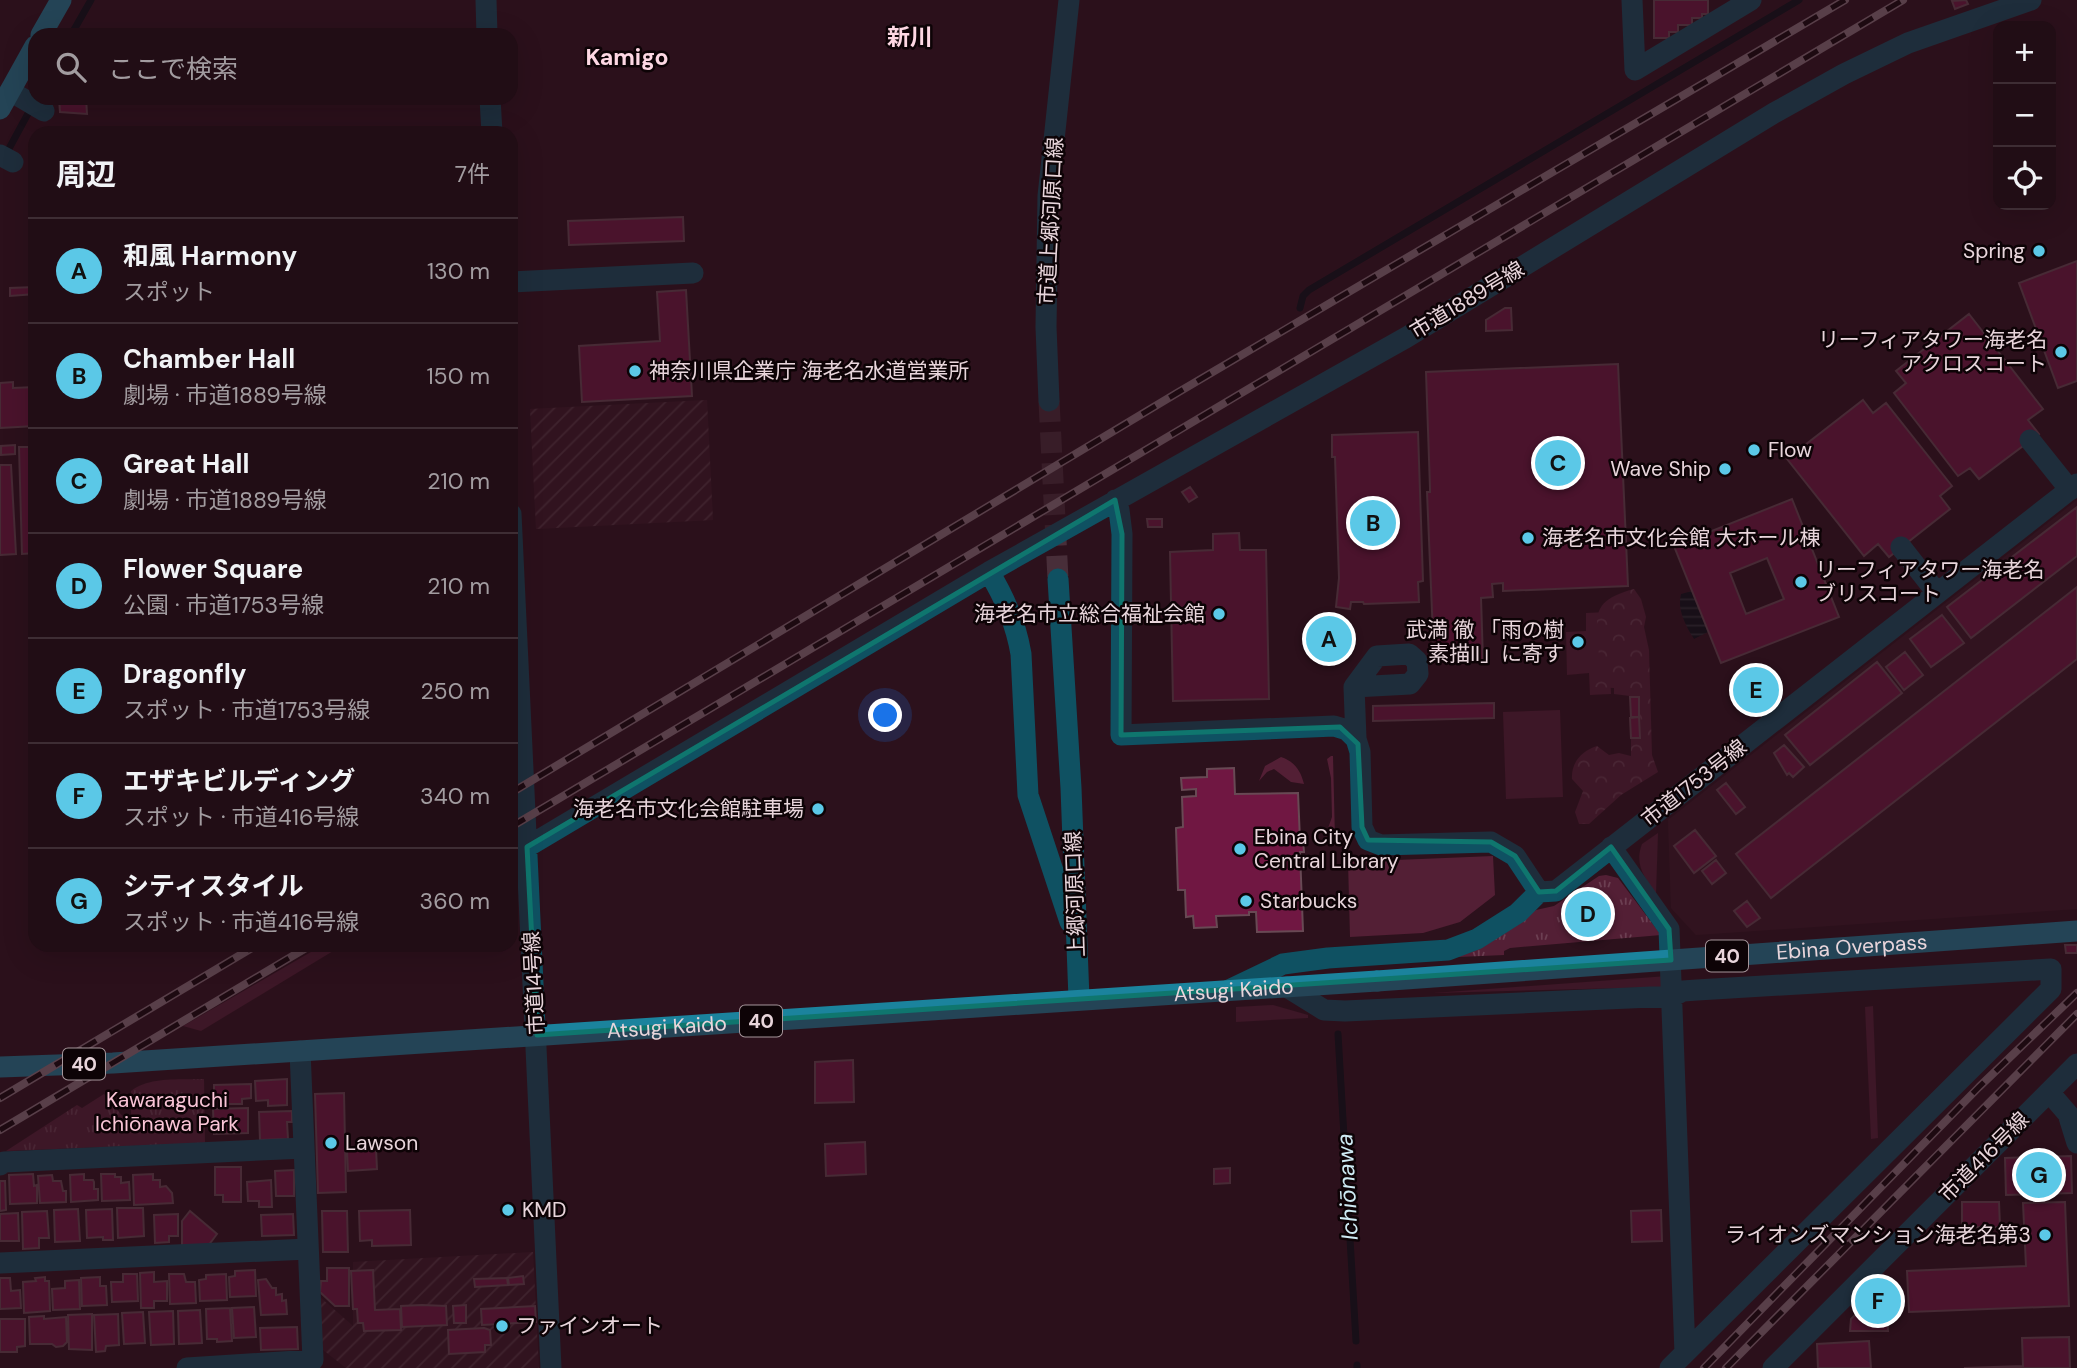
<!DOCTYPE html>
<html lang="ja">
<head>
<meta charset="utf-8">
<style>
  body { margin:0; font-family:"DM Sans","Noto Sans JP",sans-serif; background:#2d1b22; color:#f1f3f6 }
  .controls { position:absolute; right:21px; top:21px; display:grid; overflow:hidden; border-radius:14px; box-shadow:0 7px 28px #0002 }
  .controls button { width:63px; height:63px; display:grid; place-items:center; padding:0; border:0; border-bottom:2px solid #3e2d34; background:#210d15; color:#f1f3f6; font:35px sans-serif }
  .you { position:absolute; left:886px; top:716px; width:24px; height:24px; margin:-18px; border:5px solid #fff; border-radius:50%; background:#1a73e8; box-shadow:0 0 0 10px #1a73e833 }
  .badge { display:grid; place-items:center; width:46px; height:46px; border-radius:50%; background:#5bc8e7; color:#111; font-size:23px; font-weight:700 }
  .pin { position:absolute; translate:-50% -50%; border:4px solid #fff; box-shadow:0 2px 7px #0006 }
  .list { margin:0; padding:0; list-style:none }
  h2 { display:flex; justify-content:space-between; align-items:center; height:91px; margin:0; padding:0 28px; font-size:30px }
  h2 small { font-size:23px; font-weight:400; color:#a29ca0 }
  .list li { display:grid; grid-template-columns:46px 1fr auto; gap:21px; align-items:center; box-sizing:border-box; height:105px; padding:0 28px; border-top:2px solid #3e2d34 }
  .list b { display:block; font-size:26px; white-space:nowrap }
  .list p { margin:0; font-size:23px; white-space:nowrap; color:#a29ca0 }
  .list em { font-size:23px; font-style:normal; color:#a29ca0 }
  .icon { flex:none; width:38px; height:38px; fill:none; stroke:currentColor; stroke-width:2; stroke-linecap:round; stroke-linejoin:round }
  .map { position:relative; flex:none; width:2077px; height:1368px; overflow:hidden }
  .search { position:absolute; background:#210d15; box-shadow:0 7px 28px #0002; left:28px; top:28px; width:490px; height:77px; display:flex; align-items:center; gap:18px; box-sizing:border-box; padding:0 24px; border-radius:21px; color:#a29ca0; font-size:26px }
  .panel { position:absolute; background:#210d15; box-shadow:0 7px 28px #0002; left:28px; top:126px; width:490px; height:826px; border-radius:21px }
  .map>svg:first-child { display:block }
  .built { fill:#391825 }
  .industrial { fill:url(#industrial-furrows) }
  .green { fill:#531f35 }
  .forest { fill:url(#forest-crowns) }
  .park { fill:url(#park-tufts) }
  .water { fill:url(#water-rules) }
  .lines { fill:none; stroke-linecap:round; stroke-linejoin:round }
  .stream { stroke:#010f14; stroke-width:7 }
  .building { fill:#701742; stroke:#684954; stroke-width:2; fill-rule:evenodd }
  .minor-tunnel { stroke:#482e39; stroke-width:21; stroke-dasharray:21 10; stroke-linecap:butt }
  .minor { stroke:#0f5162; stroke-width:21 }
  .major { stroke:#1b839d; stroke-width:21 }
  .rail-casing { stroke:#8f7881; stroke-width:8 }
  .rail { stroke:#0d0306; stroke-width:5; stroke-dasharray:16; stroke-linecap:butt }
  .major-bridge { stroke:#1b839d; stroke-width:21 }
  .marked { fill:none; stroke:#0f766e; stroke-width:5; stroke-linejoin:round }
  .poi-dot { fill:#5bc8e7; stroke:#0d0306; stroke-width:2.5 }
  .labels { text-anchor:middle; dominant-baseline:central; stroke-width:5; stroke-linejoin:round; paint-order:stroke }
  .shield { fill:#0d0306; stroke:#a6969b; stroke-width:2 }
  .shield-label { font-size:19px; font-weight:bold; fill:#e8d5db }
  .street-label { font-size:21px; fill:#e8d5db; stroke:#0d0306 }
  .poi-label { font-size:21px; fill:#e8d5db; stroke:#0d0306; text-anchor:start }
  .park-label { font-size:21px; fill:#fac5d7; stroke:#0d0306 }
  .neighbourhood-label { font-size:23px; font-weight:bold; fill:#fdd7e3; stroke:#0d0306 }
  .water-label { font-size:23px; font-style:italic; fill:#ceeaf3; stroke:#0d0306 }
</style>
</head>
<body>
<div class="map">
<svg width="2077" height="1368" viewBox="0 0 2077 1368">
  <defs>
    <pattern id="industrial-furrows" width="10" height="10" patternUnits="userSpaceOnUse" patternTransform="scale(1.75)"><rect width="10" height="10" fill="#391825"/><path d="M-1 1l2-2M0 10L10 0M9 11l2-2" fill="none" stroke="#563944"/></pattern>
    <pattern id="forest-crowns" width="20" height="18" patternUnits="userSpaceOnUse" patternTransform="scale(1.75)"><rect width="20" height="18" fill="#531f35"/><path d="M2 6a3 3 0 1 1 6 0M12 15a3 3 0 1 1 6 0" fill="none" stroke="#6c3f52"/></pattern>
    <pattern id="park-tufts" width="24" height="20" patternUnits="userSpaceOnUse" patternTransform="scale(1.75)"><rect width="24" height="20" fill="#531f35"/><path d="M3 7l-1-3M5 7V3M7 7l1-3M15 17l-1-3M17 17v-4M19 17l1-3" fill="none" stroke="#6c3f52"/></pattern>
    <pattern id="water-rules" width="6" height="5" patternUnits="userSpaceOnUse" patternTransform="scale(1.75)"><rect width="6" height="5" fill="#010f14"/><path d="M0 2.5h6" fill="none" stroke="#263136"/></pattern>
  </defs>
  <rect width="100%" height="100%" fill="#2c111c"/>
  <!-- built -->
  <path class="built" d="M2077 500V909L1696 935 1671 908 1668 820Z"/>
  <!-- industrial -->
  <path class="industrial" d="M707 400 713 520 536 529 530 409Z
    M533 1252 539 1368H346L322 1349 320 1297 353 1326V1262Z"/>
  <!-- green -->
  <path class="green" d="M1607 612 1611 694 1590 695 1589 673 1567 675 1566 632 1586 631V613Z
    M1560 710 1563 797 1506 799 1503 712Z
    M1331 756H1333L1335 838H1332L1327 831 1332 817 1331 778 1327 759Z
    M1281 757C1294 761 1301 771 1304 784L1291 782 1274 769 1267 772 1259 781 1265 766Z
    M1658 833 1656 894C1645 878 1634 865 1642 844Z
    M1493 856 1495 895 1460 922 1423 933 1350 937 1348 862Z
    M323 945H343L201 1031 183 1026Z
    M1668 976 1662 987 1433 993Z
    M1273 1005 1308 1015V1018L1236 1022V1007Z
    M1873 1006 1878 1138 1871 1139 1865 1007Z"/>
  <!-- forest -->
  <path class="forest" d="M1634 589 1641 599 1646 617 1644 627 1649 650 1652 755 1658 772 1621 795 1589 824H1579L1575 812 1583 791 1572 779C1571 762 1582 751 1597 746L1609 755 1619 753 1631 756V738L1640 737 1638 697 1614 694V688L1594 687C1594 678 1599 670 1599 660 1598 619 1586 602 1634 589Z"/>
  <!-- park -->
  <path class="park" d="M1606 875 1618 878 1661 935 1510 948 1504 951V955L1458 957 1536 910 1554 906 1599 876Z
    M204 1079 205 1143 6 1151 77 1105 82 1108 104 1094 124 1118 127 1119 131 1115V1091C150 1076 181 1080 204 1079Z"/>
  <!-- water -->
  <path class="water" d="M1692 591 1708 632 1694 639C1685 625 1677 609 1681 594Z"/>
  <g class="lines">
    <!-- stream -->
    <path class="stream" d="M71 35 91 0
      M5 156 31 108
      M1300 308 1303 296 1309 290 1799 0
      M1338 1034 1356 1341
      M1357 1365V1368"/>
  </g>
  <!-- building -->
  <path class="building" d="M1654 0H1708V14H1702V18H1692V25H1678V32H1669V38H1654Z
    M1966 0 1968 4 1955 9 1952 1Z
    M59 98H86L87 114 60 112Z
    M683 217 684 241 569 245 568 221Z
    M2077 261V381L2058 388 2019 283Z
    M35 287V294L10 296V288Z
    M686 290 692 396 582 402 579 346 660 341 657 292Z
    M1505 308H1511L1512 330 1486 331V320Z
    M1969 314 2043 409 2028 420 2039 434 1979 479 1970 468 1958 476 1894 393 1906 383 1896 371Z
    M1618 364 1628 586 1503 591V583L1492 584 1493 597 1481 598 1483 661H1462L1461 658 1434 659 1427 492H1430V488L1426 372Z
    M13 382V388L35 387V426L0 428V383Z
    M1863 400 1873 413 1886 403 1952 486 1940 496 1950 509 1889 557 1878 544 1864 556 1787 459Z
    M1418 432 1423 581 1418 582 1419 602 1364 604 1363 602H1351L1350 609 1336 607 1339 578 1335 457H1332V435Z
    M15 445V454L1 455V446Z
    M19 447H35V553L22 554Z
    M0 465H11L16 554 0 555Z
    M1190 487 1197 497 1189 502 1182 492Z
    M1792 499 1839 617 1721 663 1674 546ZM1767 558 1784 599 1746 614 1730 573Z
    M2077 507V556L1971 638 1947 607Z
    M1147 519H1162V527H1148Z
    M1239 533 1240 550H1266L1269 699 1173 701 1170 552 1213 550V534Z
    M2077 587V659L1771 898 1736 854Z
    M1942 615 1964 643 1931 667 1910 639Z
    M1905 652 1923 675 1904 690 1886 667Z
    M1877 662 1902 693 1810 765 1785 735Z
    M1630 697H1639V717H1631Z
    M1494 703V718L1373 721V706Z
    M1639 717 1640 738H1631L1630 718Z
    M1784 745 1804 767 1793 777 1789 773 1787 775 1774 753Z
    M1234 768 1235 794 1298 793 1300 840H1303L1304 852H1300L1303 931 1257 932 1256 912H1249V915L1216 916 1217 927 1194 928 1193 916 1186 917 1185 890H1178L1176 828 1183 827 1182 797 1196 796V789L1182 790 1181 778 1207 777V769Z
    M1726 783 1745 807 1736 814 1717 790Z
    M1695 830 1716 856 1694 873 1674 846Z
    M1716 860 1726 873 1712 884 1702 871Z
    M1747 901 1760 918 1747 927 1734 911Z
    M2065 945H2077V953H2066Z
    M853 1060 854 1102 815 1103V1062Z
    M287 1079V1105L268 1106V1100L256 1101 255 1081Z
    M251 1084V1098L242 1099V1104H222V1098H214V1085Z
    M344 1093 346 1192 318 1193 315 1094Z
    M248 1108V1133L214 1134 213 1109Z
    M292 1111V1122H287L288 1139 260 1140 259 1112Z
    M865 1142 866 1174 826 1176 825 1144Z
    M376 1149 377 1169 348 1171 347 1151Z
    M2071 1156 2072 1193 2006 1195 2005 1158Z
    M215 1167H241V1202H223V1195H215Z
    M1230 1168V1183L1214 1184V1169Z
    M294 1170V1196H276L275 1171Z
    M33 1174 34 1186 37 1185V1203L10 1204 9 1175Z
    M84 1174V1180H93L94 1182V1189H98V1200L71 1202 70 1175Z
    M101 1174H115V1177H121V1183L129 1182 130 1200 102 1201Z
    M153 1174V1180H160V1187L166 1186 172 1193 173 1203 134 1205 133 1175Z
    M52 1175 53 1181H61L63 1191H66V1202L40 1203 38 1176Z
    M271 1180 272 1207H259V1201H248L247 1182Z
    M0 1181H5L6 1210 0 1211Z
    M1962 1202H1999L2000 1227H1962Z
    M2065 1202 2069 1306 1909 1312 1907 1271 2026 1266 2023 1203Z
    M117 1208H143L144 1236 118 1238Z
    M78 1209 80 1241 55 1242 54 1210Z
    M112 1209 113 1240H103V1237L87 1238 86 1210Z
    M410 1210 411 1245 372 1246V1240L360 1241 359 1211Z
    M1661 1210 1662 1241 1632 1242 1631 1211Z
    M47 1211 49 1238H39V1248L23 1249 22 1212Z
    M190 1211 217 1234 208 1246H182V1221Z
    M322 1211H347L348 1252H323Z
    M18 1213 19 1241H0V1214Z
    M178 1214V1236H169V1242L155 1243 154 1215Z
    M293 1214 294 1235 262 1236 261 1215Z
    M327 1268H349V1306H335L320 1292 321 1281H327Z
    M255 1270 256 1296 230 1297 229 1277 235 1276V1271Z
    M373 1270 375 1310 400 1309 401 1330 364 1331 363 1323H358L357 1309H353L351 1271Z
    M154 1272V1282L167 1281V1301H154V1308H141L140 1273Z
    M123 1274H137L138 1301 112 1302 111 1282H123Z
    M169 1274H184L186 1282H195L196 1303 170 1304Z
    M226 1274 227 1300 200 1301 199 1280 206 1279V1275Z
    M523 1276 524 1284 509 1285 508 1278Z
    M45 1277V1281H49L50 1311 24 1313 23 1282 36 1281 35 1278Z
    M100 1277V1286H106L107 1305 82 1306 81 1278Z
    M0 1278H10L11 1291 20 1290 21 1308 0 1309Z
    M507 1278 508 1285 475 1287 474 1279Z
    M266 1279 272 1288H276V1295L282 1294V1301L286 1300 287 1314 261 1315 258 1280Z
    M79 1280 80 1309 53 1310 52 1289 65 1288V1281Z
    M1886 1284 1888 1331H1850L1851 1319Z
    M422 1305 446 1306 447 1325 402 1327 401 1306Z
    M466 1305V1323H454L453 1306Z
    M535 1306 536 1322 482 1325 481 1309Z
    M254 1307 256 1337 234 1338 232 1308Z
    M230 1308 232 1341 217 1342V1339H207L206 1309Z
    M200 1310 202 1343 179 1344 178 1311Z
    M173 1311 174 1344 151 1345 149 1312Z
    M143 1312 145 1343 124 1344 122 1313Z
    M92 1314V1350L69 1349 68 1315Z
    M118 1314 119 1345 106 1346 105 1351 96 1352 94 1315Z
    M44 1316V1319L66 1317 67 1342 63 1346 56 1347 52 1344H30L29 1317Z
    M0 1319H25V1346L17 1347V1352H0Z
    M297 1327 298 1349 261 1350 260 1328Z
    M484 1328 490 1330 491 1345H485V1352L449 1354 448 1330Z
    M2069 1337 2070 1368H1964L2023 1366 2022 1338Z
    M1869 1341 1871 1368H1818L1817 1344Z"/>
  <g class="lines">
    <!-- minor-tunnel -->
    <path class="minor-tunnel" d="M1049 401 1058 579"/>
    <!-- minor -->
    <path class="minor" d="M486 0 487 35
      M1632 0 1635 70 1751 0
      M10 91 44 111
      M490 98 492 133
      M0 155 13 162
      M511 282 693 273
      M1049 401 1046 327 1048 196 1069 0
      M2030 440 2070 490
      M1115 500 1119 510 1122 534 1121 735 1334 726 1347 730 1356 739
      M511 514 551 1368
      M1901 547 1937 593
      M989 572C1005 598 1016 624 1021 654L1028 795 1070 922
      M1058 579 1071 788 1079 999
      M1354 687 1410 684 1418 674 1417 661 1409 654 1377 656 1354 687 1356 739 1360 752 1362 827 1368 840 1381 845 1491 842 1515 856 1539 892
      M527 847 989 572 1407 337 1774 113 1844 74 1908 43 2031 0
      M1611 847 1669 929 1685 1353
      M1539 892 1556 891 2077 484
      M1287 987 1324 1010 1345 1011 1673 996 1683 991 1697 990 2051 969V989L1670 1368
      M1229 990 1283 964 1328 958 1448 950 1477 939 1518 913 1539 892
      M2049 1092 2068 1114 2077 1143
      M0 1165 4 1162 304 1148
      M0 1263 308 1249
      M187 1368 313 1360 300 1051
      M1773 1368 2077 1064"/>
    <!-- major -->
    <g class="major">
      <path d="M41 35 61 0"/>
      <path d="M0 109 35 46"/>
      <path id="s1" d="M0 1067 113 1063 300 1051 1377 981"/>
    </g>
    <defs>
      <path id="rail" d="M511 793 1177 393 1845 0
        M511 827 1903 0
        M0 1098 257 945
        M0 1130 311 945
        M1704 1368 1979 1087 2077 993
        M1726 1368 2077 1014"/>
    </defs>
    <!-- rail casing -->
    <use href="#rail" class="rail-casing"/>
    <!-- rail -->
    <use href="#rail" class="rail"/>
    <!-- major-bridge -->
    <path class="major-bridge" id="s2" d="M1377 981 2077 931"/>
  </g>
  <!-- marked area -->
  <path d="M0 0H2077V1368H0ZM1115 500 1122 534 1121 735 1340 727 1358 744 1362 827 1368 840 1491 842 1515 856 1539 892 1556 891 1611 847 1669 929 1671 960 537 1035 527 847Z" fill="#2c111c" fill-opacity=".55" fill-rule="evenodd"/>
  <path class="marked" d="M1115 500 1122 534 1121 735 1340 727 1358 744 1362 827 1368 840 1491 842 1515 856 1539 892 1556 891 1611 847 1669 929 1671 960 537 1035 527 847Z"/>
  <!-- markers -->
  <g class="poi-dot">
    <circle cx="2039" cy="251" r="7"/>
    <circle cx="2061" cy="352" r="7"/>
    <circle cx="635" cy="371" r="7"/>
    <circle cx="1754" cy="450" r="7"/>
    <circle cx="1725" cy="469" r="7"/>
    <circle cx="1528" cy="538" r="7"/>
    <circle cx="1801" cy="582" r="7"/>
    <circle cx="1219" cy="614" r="7"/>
    <circle cx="1578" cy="642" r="7"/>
    <circle cx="818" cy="809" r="7"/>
    <circle cx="1240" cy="849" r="7"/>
    <circle cx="1246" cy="901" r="7"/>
    <circle cx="331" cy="1143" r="7"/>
    <circle cx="508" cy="1210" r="7"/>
    <circle cx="2045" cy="1235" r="7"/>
    <circle cx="502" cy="1326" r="7"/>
  </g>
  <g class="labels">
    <!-- shield labels -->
    <g class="shield">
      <rect x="1706" y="940.5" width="42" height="31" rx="5"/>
      <rect x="740" y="1005.5" width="42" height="31" rx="5"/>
      <rect x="63" y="1048.5" width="42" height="31" rx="5"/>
    </g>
    <g class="shield-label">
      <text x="1727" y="956">40</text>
      <text x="761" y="1021">40</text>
      <text x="84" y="1064">40</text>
    </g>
    <!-- street labels -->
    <g class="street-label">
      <text transform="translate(1051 221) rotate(-87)">市道上郷河原口線</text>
      <text transform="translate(1467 300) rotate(-31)">市道1889号線</text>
      <text transform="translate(1694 783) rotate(-38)">市道1753号線</text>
      <text transform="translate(1075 894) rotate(-92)">上郷河原口線</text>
      <text stroke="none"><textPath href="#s2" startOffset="476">Ebina Overpass</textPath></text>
      <text transform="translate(534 983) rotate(-93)">市道14号線</text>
      <text stroke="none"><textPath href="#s1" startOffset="1236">Atsugi Kaido</textPath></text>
      <text stroke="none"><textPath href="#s1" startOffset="668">Atsugi Kaido</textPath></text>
      <text transform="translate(1984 1157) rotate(-45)">市道416号線</text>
    </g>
    <!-- poi labels -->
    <g class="poi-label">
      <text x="2025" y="251" text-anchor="end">Spring</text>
      <text x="2047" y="340" text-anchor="end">リーフィアタワー海老名<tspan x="2047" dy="24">アクロスコート</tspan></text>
      <text x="649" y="371">神奈川県企業庁 海老名水道営業所</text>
      <text x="1768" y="450">Flow</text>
      <text x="1711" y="469" text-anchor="end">Wave Ship</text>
      <text x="1542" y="538">海老名市文化会館 大ホール棟</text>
      <text x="1815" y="570">リーフィアタワー海老名<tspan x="1815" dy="24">ブリスコート</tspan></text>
      <text x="1205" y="614" text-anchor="end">海老名市立総合福祉会館</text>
      <text x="1564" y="630" text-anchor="end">武満 徹 「雨の樹<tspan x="1564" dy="24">素描II」に寄す</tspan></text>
      <text x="804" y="809" text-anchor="end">海老名市文化会館駐車場</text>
      <text x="1254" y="837">Ebina City<tspan x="1254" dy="24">Central Library</tspan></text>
      <text x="1260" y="901">Starbucks</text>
      <text x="345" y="1143">Lawson</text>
      <text x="522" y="1210">KMD</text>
      <text x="2031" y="1235" text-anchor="end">ライオンズマンション海老名第3</text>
      <text x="516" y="1326">ファインオート</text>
    </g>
    <!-- park labels -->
    <g class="park-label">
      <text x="167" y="1100">Kawaraguchi<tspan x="167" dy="24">Ichiōnawa Park</tspan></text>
    </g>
    <!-- neighbourhood labels -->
    <g class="neighbourhood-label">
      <text x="910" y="37">新川</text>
      <text x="627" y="57">Kamigo</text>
    </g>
    <!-- water labels -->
    <g class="water-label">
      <text transform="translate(1347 1187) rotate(-93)">Ichiōnawa</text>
    </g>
  </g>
</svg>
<div class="controls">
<button>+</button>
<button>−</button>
<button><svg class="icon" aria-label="locate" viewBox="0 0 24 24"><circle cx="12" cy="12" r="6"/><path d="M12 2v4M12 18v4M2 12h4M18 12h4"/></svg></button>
</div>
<div class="you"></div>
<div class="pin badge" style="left:1329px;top:639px">A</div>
<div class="pin badge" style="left:1373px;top:523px">B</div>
<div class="pin badge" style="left:1558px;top:463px">C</div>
<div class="pin badge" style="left:1588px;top:914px">D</div>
<div class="pin badge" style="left:1756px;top:690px">E</div>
<div class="pin badge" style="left:1878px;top:1301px">F</div>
<div class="pin badge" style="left:2039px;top:1175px">G</div>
<div class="search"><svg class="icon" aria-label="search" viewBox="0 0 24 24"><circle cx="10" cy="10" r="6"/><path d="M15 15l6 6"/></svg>ここで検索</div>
<section class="panel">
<h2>周辺<small>7件</small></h2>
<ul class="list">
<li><span class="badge">A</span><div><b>和風 Harmony</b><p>スポット</p></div><em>130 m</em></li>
<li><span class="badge">B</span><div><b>Chamber Hall</b><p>劇場 · 市道1889号線</p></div><em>150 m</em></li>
<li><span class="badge">C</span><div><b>Great Hall</b><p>劇場 · 市道1889号線</p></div><em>210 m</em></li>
<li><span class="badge">D</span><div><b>Flower Square</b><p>公園 · 市道1753号線</p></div><em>210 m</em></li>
<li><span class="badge">E</span><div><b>Dragonfly</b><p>スポット · 市道1753号線</p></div><em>250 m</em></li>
<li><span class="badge">F</span><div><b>エザキビルディング</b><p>スポット · 市道416号線</p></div><em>340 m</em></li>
<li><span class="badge">G</span><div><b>シティスタイル</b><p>スポット · 市道416号線</p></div><em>360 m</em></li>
</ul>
</section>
</div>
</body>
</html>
